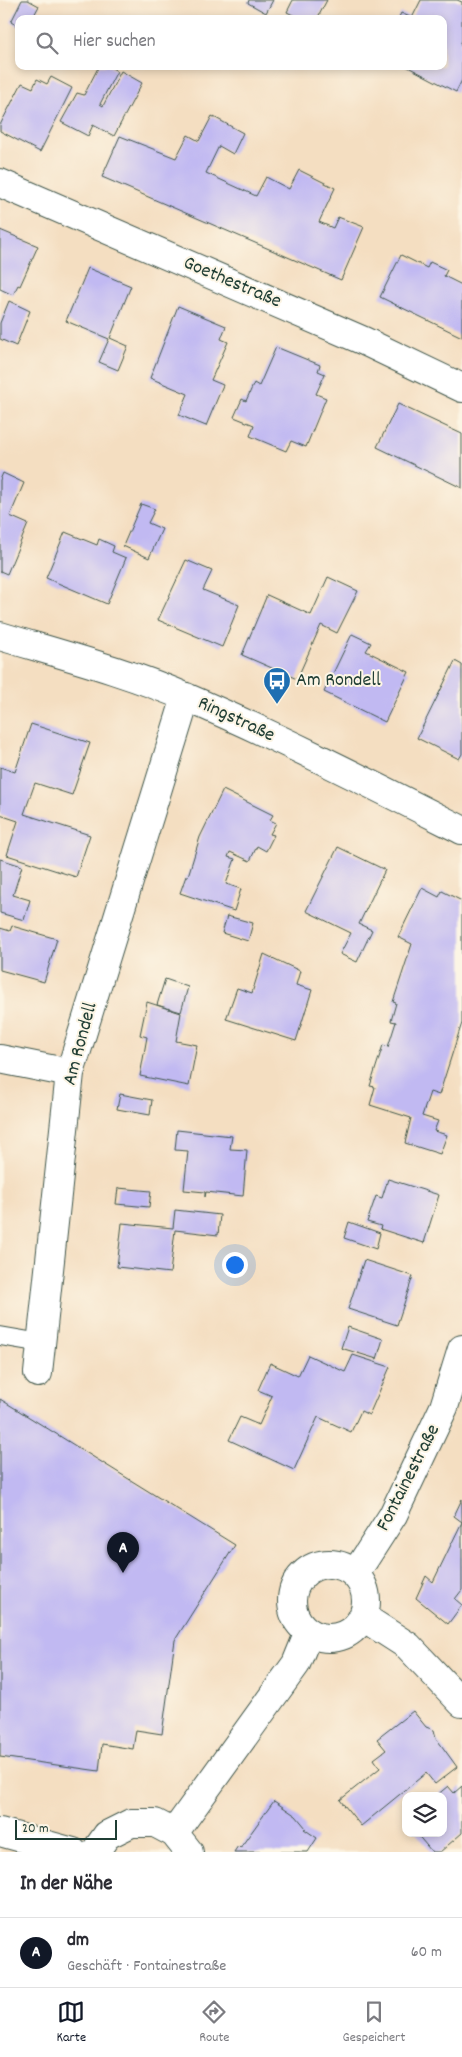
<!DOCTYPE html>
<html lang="de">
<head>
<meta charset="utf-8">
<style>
  body { margin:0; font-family:Dekko,sans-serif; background:#f2f2f3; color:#2b2b33 }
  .controls { position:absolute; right:15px; bottom:15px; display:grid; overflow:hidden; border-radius:10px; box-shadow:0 2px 8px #0003 }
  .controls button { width:45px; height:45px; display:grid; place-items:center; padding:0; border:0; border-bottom:1px solid #e1e1e2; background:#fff; color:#2b2b33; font:25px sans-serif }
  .scale { position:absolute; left:15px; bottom:12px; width:102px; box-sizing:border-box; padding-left:5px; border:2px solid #1f3d34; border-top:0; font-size:14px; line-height:18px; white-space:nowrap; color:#1f3d34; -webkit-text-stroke:4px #fcf5e5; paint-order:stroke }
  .you { position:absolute; left:234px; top:1264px; width:18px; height:18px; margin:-12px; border:4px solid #fff; border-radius:50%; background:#1a73e8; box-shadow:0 0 0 8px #1a73e833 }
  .badge { display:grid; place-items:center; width:32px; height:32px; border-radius:50%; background:#111827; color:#fff; font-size:16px; font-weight:700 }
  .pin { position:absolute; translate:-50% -41px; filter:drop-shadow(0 1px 2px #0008) }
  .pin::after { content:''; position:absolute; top:26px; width:18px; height:15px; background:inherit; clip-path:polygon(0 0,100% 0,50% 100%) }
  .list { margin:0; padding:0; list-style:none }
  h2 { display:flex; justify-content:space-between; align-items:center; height:65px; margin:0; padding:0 20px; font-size:21px }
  h2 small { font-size:16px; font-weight:400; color:#7c7c81 }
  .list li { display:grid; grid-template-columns:32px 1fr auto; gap:15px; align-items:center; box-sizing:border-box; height:70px; padding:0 20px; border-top:1px solid #e1e1e2 }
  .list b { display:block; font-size:19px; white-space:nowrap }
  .list p { margin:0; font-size:16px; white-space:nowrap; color:#7c7c81 }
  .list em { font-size:16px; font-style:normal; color:#7c7c81 }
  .icon { flex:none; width:28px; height:28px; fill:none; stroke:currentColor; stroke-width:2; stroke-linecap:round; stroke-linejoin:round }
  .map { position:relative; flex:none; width:462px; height:1852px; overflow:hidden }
  .search { position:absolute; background:#fff; box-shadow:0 2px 8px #0003; left:15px; right:15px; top:15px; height:55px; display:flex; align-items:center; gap:12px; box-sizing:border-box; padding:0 18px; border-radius:10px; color:#7c7c81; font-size:19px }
  .sheet { height:135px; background:#fff }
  nav { display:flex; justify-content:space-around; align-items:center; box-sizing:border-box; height:70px; border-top:1px solid #e1e1e2; background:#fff; font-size:14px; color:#7c7c81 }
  nav a { display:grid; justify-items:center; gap:2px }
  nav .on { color:#111827 }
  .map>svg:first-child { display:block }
  .building { fill:#c1b9f2 }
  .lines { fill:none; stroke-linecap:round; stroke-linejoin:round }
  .lane-casing { stroke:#3f5549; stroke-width:20 }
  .street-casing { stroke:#3f5549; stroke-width:30 }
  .lane { stroke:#fff; stroke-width:18 }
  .street { stroke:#fff; stroke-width:28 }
  .labels { text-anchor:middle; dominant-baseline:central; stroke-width:4; stroke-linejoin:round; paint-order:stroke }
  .street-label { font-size:20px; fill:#1f3d34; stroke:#fcf5e5 }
  .poi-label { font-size:20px; fill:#1f3d34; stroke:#fcf5e5; text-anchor:start }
</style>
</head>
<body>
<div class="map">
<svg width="462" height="1852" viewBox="0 0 462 1852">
  <rect width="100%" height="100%" fill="#fcf5e5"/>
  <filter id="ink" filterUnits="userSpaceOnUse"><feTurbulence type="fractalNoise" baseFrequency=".02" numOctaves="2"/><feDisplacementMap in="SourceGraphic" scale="10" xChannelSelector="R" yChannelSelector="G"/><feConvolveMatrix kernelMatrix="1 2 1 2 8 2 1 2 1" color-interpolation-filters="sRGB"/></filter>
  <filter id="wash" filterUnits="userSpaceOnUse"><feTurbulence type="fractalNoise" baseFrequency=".0096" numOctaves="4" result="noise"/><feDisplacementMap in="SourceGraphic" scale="20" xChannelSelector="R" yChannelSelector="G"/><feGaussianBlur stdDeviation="1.12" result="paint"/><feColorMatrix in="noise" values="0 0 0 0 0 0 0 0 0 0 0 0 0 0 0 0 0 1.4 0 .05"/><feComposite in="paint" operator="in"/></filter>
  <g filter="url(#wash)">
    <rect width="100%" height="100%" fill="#f4dec1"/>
    <g id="blocks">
      <!-- building -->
      <path class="building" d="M22 0H28L39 6 32 19H19V27L11 22Z
        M249 0H273L266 13 248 3Z
        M293 0H327L317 19H301L287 12Z
        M421 0H457L462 2V40L460 45 462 46V80L456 92 406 66H443V19H398L401 13 412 18Z
        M99 66H109L117 71 100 104 103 106 121 71 142 83 114 136 93 125 88 136 61 122 77 93 84 95Z
        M51 77 72 88 40 152 0 131V125L22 83 33 88 37 79 47 84Z
        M212 116 243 133 233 154 219 146 206 173 256 196 266 177 289 189 299 170 335 188 319 222 333 228 338 217 364 227 341 280 102 177 120 136 176 158 188 135 199 141Z
        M0 230 38 246 20 286 18 285 13 295 0 289Z
        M401 255 427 268 430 262 447 270 444 276 462 285V337L380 297Z
        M88 268 131 286 110 338 128 346 118 370 99 362 109 339 66 321Z
        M9 301 30 311 16 346 0 339V323Z
        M178 306 226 326 221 339 228 342 211 380 223 385 206 426 179 415 188 394 150 378Z
        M276 347 320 365 318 371 325 374 316 394 326 398 306 447 291 441 286 451 250 436 254 425 234 417 242 399 246 401 254 383 259 386Z
        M398 404 462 434V488L377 447Z
        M3 473 24 483 10 516 28 524 7 574 0 571V480Z
        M141 504 155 509 148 523 162 529 149 558 123 546Z
        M65 532 97 545 99 539 114 546 112 552 126 558 107 604 46 578Z
        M186 560 212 571 203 590 239 605 222 647 158 620Z
        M328 577 358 591 337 633 321 625 297 679 242 655 267 595 311 615Z
        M352 634 371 643 366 651 409 672 385 722 324 692Z
        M455 661 462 665V754L459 759 417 738Z
        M31 724 90 743 72 795 35 783 24 814 90 835 76 877 7 855 18 821 0 815V767L15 772Z
        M223 790 273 815 270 820 276 823 270 834 274 835 266 851 257 846 250 861 230 852 228 857 235 859 226 884 241 889 234 911 180 893 186 876H188L200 837Z
        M338 847 385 870 359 924 372 930 357 962 340 954 351 933 306 911Z
        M0 859 22 866 13 895 30 900 24 920 0 913Z
        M422 888 439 897 442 891 462 901V1023L439 1095 430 1092 422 1116 438 1121 434 1131 447 1135 440 1154 405 1143 411 1118 370 1105 375 1087 370 1086 383 1045 388 1047 396 1022 391 1021 396 1003 393 1002 412 944 398 937Z
        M227 916 253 923 248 941 222 933Z
        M12 926 57 939 44 982 0 970V928L10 931Z
        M264 954 300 971 296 985 312 990 296 1041 226 1019 237 988 252 993Z
        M165 979 188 987 181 1012 157 1005Z
        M147 1002 181 1013 176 1041 197 1045 189 1086 140 1076 147 1037 140 1035Z
        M120 1094 152 1100 150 1115 117 1109Z
        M177 1130 232 1136 230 1149 247 1150 243 1196 206 1192 205 1197V1192L184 1190 188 1151 175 1150Z
        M388 1179 439 1195 424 1243 380 1229 381 1226 367 1222 376 1196 382 1198Z
        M118 1188 151 1191 149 1207 116 1204Z
        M175 1210 220 1215 218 1235 175 1230 170 1273 117 1267 122 1223 173 1228Z
        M349 1222 380 1233 376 1249 344 1238Z
        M364 1260 413 1276 397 1325 348 1309Z
        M348 1327 383 1339 377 1359 341 1348Z
        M308 1355 345 1372 353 1355 390 1367 369 1415 361 1411 351 1432 318 1417 294 1470 229 1440 240 1417 259 1425 272 1396 258 1390 270 1363 298 1376Z
        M0 1399 235 1545 175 1640 162 1734 136 1730 133 1749 102 1744 99 1771 0 1757Z
        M462 1499V1590L455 1599 462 1605 448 1624 416 1598 426 1576 433 1582 462 1522 454 1516Z
        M413 1711 426 1727 434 1730 436 1738 457 1767 435 1784 426 1773 361 1826 340 1800 380 1768 374 1759 386 1750 377 1739Z
        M448 1786 454 1793 462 1786V1833L440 1852H432L416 1833H443V1796H436Z
        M274 1801 296 1816 306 1828 304 1829 317 1838 308 1852H234L238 1846 240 1848Z"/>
    </g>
  </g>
  <g filter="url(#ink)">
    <use href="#blocks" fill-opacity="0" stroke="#3f5549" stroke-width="1"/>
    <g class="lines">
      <defs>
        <path id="lane" d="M0 1336 41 1343"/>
        <path id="street" d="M0 183 364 341 462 388
          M0 636C63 655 128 672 188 698 281 738 371 784 462 830
          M0 1059 70 1073
          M38 1373 70 1073 186 697
          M292 1601a37 37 0 1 1 74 0a37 37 0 1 1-74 0Z
          M355 1574 393 1515 444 1407 462 1349
          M363 1617 408 1646 462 1703
          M0 1832 73 1852
          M174 1833 296 1664 309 1632
          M95 1852 107 1835 131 1823H155L174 1833 189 1852"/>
      </defs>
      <!-- lane casing -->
      <use href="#lane" class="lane-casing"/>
      <!-- street casing -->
      <use href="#street" class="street-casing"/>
      <!-- lane -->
      <use href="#lane" class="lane"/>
      <!-- street -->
      <use href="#street" class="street"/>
    </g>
  </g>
  <!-- icons -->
  <defs>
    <symbol id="bus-pin" viewBox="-11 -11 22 30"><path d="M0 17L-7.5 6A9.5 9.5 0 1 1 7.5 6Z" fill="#1f6fb2" stroke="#fcf5e5"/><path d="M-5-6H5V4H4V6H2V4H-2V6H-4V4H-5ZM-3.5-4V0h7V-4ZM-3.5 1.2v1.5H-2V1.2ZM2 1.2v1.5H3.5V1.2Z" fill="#fff"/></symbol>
  </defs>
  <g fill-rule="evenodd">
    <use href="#bus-pin" x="261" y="665" width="32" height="43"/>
  </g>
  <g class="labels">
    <!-- street labels -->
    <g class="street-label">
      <text transform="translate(232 283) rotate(23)">Goethestraße</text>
      <text transform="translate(236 720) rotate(25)">Ringstraße</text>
      <text transform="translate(81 1044) rotate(-75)">Am Rondell</text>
      <text transform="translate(409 1478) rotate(-63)">Fontainestraße</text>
    </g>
    <!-- poi labels -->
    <g class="poi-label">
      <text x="296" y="681">Am Rondell</text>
    </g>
  </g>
</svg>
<div class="controls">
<button><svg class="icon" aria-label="layers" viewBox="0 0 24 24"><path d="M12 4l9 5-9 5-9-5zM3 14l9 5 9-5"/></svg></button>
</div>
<div class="scale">20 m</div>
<div class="you"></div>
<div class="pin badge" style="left:123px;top:1573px">A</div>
<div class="search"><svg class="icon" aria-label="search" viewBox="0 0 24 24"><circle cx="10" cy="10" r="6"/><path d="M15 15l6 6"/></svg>Hier suchen</div>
</div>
<section class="sheet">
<h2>In der Nähe<small></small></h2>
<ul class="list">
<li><span class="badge">A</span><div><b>dm</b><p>Geschäft · Fontainestraße</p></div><em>60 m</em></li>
</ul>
</section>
<nav>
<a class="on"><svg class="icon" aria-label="map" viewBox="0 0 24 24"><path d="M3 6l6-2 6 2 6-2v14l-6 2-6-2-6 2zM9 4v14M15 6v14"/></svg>Karte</a>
<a><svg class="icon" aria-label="directions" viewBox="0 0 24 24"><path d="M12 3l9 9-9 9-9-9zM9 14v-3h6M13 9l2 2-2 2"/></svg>Route</a>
<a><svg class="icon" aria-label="saved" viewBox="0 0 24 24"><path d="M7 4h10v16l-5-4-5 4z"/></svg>Gespeichert</a>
</nav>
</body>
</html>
